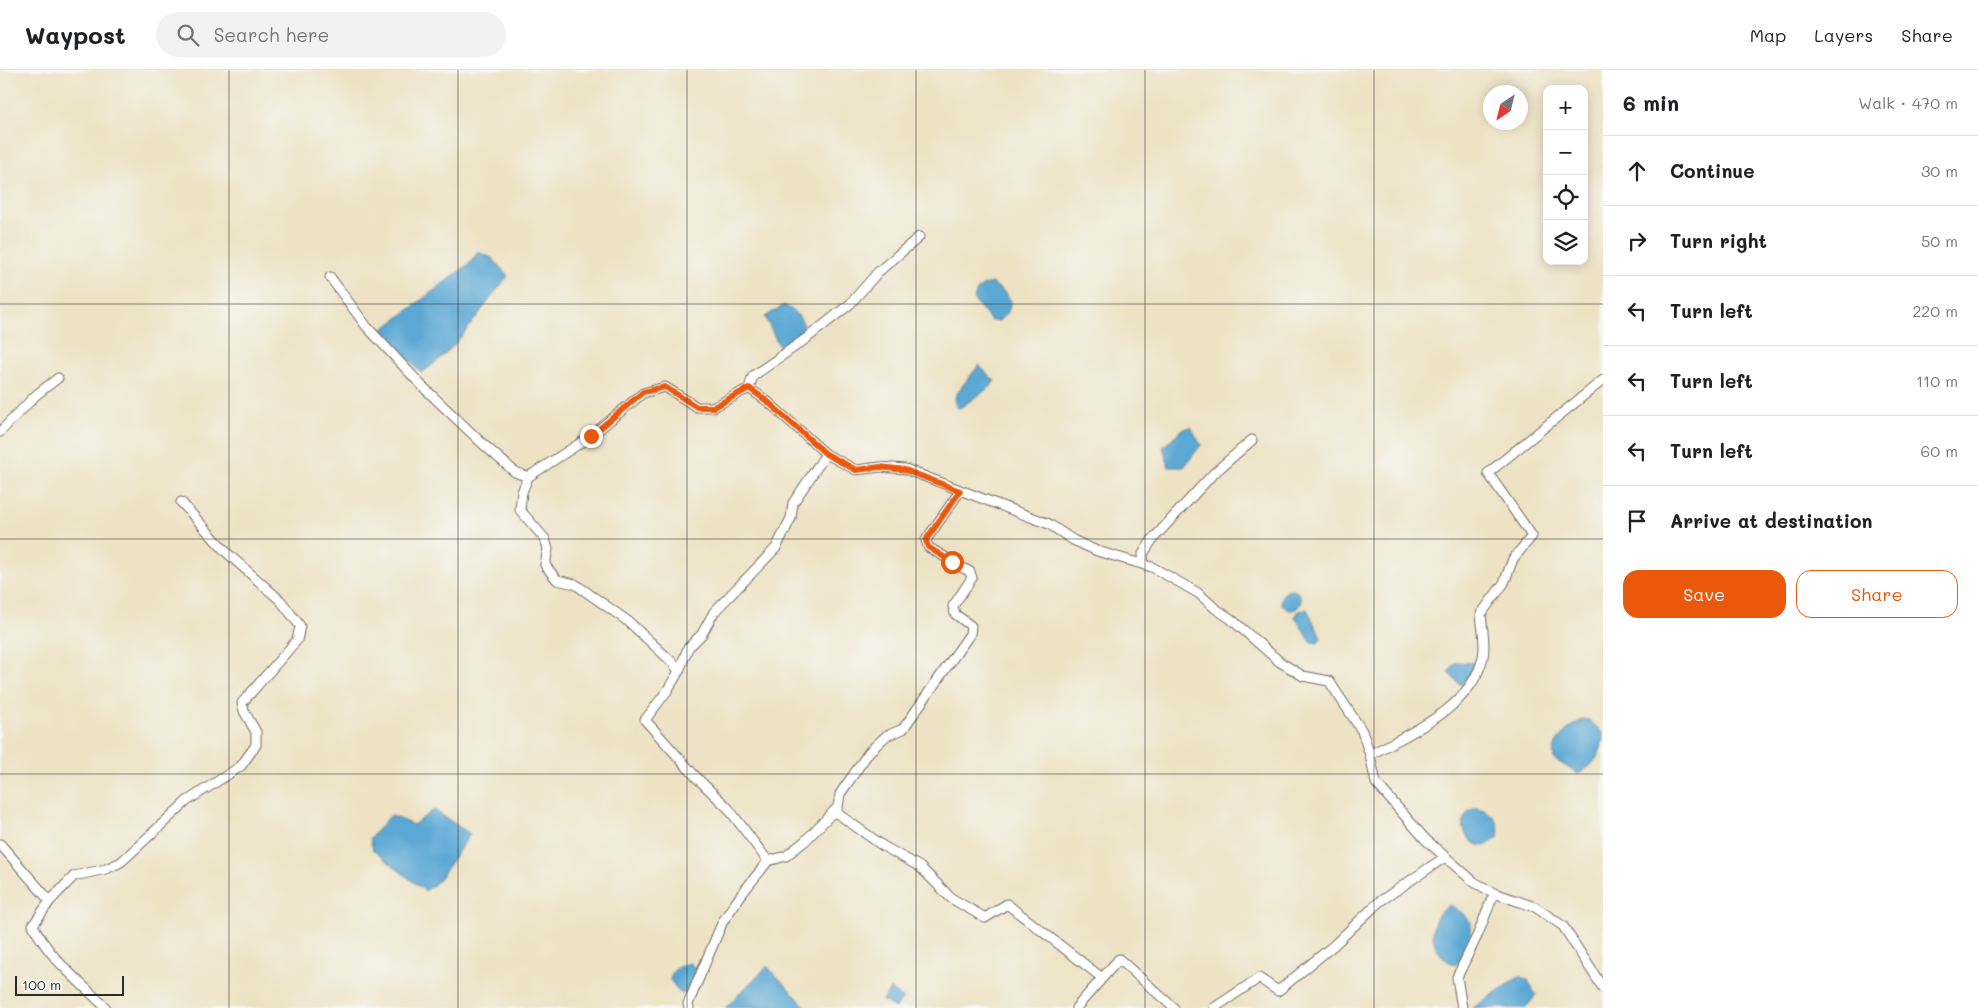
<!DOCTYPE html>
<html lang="en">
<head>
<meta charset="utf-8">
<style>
  body { margin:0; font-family:Mali,sans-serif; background:#f2f2f2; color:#202124 }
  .controls { position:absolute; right:15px; top:15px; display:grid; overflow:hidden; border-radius:10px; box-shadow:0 2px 12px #0003 }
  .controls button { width:45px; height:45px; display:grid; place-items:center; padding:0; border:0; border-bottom:1px solid #e0e0e0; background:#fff; color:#202124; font:25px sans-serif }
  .compass { position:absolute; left:1483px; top:15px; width:45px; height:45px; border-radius:50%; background:#fff; box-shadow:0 2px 12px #0003; rotate:215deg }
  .scale { position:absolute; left:15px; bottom:12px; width:109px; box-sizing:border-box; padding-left:5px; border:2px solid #2b2b2b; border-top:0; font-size:14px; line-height:18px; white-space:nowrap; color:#2b2b2b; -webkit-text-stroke:4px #f6f6f2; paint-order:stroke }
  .stop { position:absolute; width:15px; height:15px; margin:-11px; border:4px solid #ea580c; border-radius:50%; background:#fff }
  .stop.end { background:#ea580c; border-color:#fff; box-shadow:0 1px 5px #0008 }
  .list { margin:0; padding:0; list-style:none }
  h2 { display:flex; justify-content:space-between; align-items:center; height:65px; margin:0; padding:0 20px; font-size:21px }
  h2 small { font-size:16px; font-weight:400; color:#757577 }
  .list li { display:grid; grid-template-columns:32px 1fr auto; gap:15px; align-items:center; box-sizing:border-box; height:70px; padding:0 20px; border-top:1px solid #e0e0e0 }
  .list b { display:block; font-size:19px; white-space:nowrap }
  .list em { font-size:16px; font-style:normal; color:#757577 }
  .actions { display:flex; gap:10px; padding:15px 20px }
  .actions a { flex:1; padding:11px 0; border:1px solid #ea580c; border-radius:15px; text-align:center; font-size:18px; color:#ea580c }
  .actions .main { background:#ea580c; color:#fff }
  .icon { flex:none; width:28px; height:28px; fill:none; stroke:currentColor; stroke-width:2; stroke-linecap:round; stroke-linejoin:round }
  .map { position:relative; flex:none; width:1603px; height:938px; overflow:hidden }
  header { display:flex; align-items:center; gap:30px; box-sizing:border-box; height:70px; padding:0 25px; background:#fff; border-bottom:1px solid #e0e0e0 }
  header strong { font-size:24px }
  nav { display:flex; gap:28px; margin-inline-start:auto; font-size:18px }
  .search { width:350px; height:45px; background:#f2f2f2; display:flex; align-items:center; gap:12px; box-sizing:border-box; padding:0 18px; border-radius:28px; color:#757577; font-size:19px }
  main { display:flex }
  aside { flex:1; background:#fff }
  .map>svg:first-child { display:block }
  .water { fill:#5ba8d4; stroke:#436a80 }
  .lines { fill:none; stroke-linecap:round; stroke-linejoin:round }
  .minor-casing { stroke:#6f6b61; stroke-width:11 }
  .minor { stroke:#fff; stroke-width:9 }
  .route { stroke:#ea580c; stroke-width:6 }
  .grid { fill:none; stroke:#2b2b2b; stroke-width:1; stroke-opacity:0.55 }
</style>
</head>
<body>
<header>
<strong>Waypost</strong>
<div class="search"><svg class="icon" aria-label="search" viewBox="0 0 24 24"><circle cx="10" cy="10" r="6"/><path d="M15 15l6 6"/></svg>Search here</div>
<nav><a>Map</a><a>Layers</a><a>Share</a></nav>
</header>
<main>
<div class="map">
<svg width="1603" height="938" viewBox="0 0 1603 938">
  <rect width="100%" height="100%" fill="#f6f6f2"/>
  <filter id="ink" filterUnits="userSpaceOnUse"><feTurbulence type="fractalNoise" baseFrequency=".02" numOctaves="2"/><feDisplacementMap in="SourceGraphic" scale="10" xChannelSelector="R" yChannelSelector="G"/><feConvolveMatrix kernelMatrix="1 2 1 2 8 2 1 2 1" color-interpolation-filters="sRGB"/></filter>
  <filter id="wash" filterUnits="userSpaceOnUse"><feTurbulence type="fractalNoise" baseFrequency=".0096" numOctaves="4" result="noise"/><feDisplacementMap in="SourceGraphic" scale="20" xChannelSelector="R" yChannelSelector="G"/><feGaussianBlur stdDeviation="1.12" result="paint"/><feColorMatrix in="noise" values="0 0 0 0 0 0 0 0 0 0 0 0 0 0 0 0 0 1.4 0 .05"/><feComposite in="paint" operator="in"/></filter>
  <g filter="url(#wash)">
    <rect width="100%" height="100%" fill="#ede2c4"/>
    <!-- water -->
    <path class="water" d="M478 182 492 188 508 206C480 239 459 279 421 303L382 260 470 193Z
      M992 213 1004 222 1011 231 1008 242 999 251H991L974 230C976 219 981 215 992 213Z
      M784 235C797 242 805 251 806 265L791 275 780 278 765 247Z
      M979 295 995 311 990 317 960 338 956 337 954 330C960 316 970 307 979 295Z
      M1191 357 1201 375 1184 397H1169L1163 377 1181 360Z
      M1281 530a10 10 0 1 1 20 0a10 10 0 1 1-20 0Z
      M1307 539 1321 567 1318 573 1311 572 1295 547 1299 541Z
      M1456 592 1474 593 1472 603 1461 615 1448 603Z
      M1583 649 1589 650 1603 663C1603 682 1595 695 1578 704L1554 689C1550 671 1570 657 1583 649Z
      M1475 738C1490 739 1502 752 1498 768L1485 776C1465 776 1453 747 1475 738Z
      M434 740 470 764 437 812 425 821 373 780 370 768 391 745 413 755Z
      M1450 835C1470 847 1476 853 1468 876 1464 884 1462 889 1455 895 1429 884 1424 848 1450 835Z
      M690 893 696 899 686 923H680L670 910C672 899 679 895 690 893Z
      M767 896 807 938H725Z
      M1520 906 1528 910 1536 926 1525 938H1473Z
      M890 919 903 928 896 938 883 931Z"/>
  </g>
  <g filter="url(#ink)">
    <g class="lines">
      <defs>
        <path id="minor" d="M330 207 367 257 422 316 484 375 515 402 528 407 591 366 643 323 665 317 697 337H714L749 318 767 331 826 384 856 400 880 397 905 399 1049 454 1073 470 1097 481 1152 497 1198 523 1216 539 1231 549 1280 592 1303 606 1329 611 1362 661 1370 685
          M1603 310 1488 403 1532 466 1513 489 1504 513 1481 544C1482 557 1486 574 1483 587 1471 639 1412 661 1370 685L1376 713 1426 770 1474 812 1494 823 1535 837 1563 856 1603 918
          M749 318 753 306 807 268 850 234 878 202 919 167
          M0 362 36 325 58 308
          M528 407 522 422 520 440 545 469 548 479 545 495 557 510 575 514 629 552 673 593 679 601 667 621 645 650 697 708 728 738 768 791
          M1144 495 1143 484 1152 470 1213 404 1252 370
          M679 601 688 578 702 564 714 542 776 478 791 448 793 433 826 384
          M834 741 838 737 840 724 869 682 886 666 903 659 970 564 971 556 955 544 953 536 972 508 970 502 928 477 926 470 960 421
          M0 774 50 831 33 855C50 890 80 911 106 938
          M50 831 74 806 106 799 121 792 187 731 241 696 256 675V662L244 641 242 633 297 570 300 556 281 531 226 482 181 432
          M689 938 688 934 723 851 741 825 768 791 786 786 805 771 834 741 883 776 920 797 951 828 985 848 1007 834 1101 907
          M1076 938 1119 889 1174 938
          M1214 938 1259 908 1278 921 1334 875 1379 832 1445 787
          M1462 938 1457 907 1478 864 1494 823"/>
      </defs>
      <!-- minor casing -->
      <use href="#minor" class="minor-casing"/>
      <!-- minor -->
      <use href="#minor" class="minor"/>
    </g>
  </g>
  <g class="lines" filter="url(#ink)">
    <!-- route -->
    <path class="route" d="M591 366 643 322 665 317 697 337H714L749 318 767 331 826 384 856 400 880 397 905 400 960 421 926 470 928 477 952 492"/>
  </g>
  <!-- grid -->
  <path class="grid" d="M229 0V938M458 0V938M687 0V938M916 0V938M1145 0V938M1374 0V938M0 234H1603M0 469H1603M0 704H1603"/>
</svg>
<div class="controls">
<button>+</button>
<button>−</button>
<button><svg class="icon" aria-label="locate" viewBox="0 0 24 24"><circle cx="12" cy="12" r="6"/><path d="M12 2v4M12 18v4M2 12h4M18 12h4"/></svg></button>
<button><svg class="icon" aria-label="layers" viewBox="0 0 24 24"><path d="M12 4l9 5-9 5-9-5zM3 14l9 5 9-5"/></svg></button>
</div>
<svg class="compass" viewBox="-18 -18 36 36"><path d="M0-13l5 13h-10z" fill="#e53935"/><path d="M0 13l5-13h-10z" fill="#757577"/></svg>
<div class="scale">100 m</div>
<div class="stop" style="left:952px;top:492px"></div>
<div class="stop end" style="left:591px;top:366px"></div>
</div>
<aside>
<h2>6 min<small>Walk · 470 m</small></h2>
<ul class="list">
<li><svg class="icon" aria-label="ahead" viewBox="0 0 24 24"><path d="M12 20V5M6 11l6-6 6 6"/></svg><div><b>Continue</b></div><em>30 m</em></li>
<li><svg class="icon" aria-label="right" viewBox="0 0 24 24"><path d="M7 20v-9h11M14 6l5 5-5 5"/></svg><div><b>Turn right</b></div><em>50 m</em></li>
<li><svg class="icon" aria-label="left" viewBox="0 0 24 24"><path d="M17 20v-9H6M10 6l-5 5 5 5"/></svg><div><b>Turn left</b></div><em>220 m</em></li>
<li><svg class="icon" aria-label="left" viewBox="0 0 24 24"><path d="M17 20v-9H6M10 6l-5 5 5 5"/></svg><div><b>Turn left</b></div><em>110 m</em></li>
<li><svg class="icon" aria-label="left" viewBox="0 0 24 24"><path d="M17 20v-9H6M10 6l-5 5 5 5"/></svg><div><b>Turn left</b></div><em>60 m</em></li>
<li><svg class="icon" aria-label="arrive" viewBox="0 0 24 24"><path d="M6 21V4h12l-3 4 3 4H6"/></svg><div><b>Arrive at destination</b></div></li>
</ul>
<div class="actions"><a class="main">Save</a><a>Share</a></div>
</aside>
</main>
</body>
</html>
